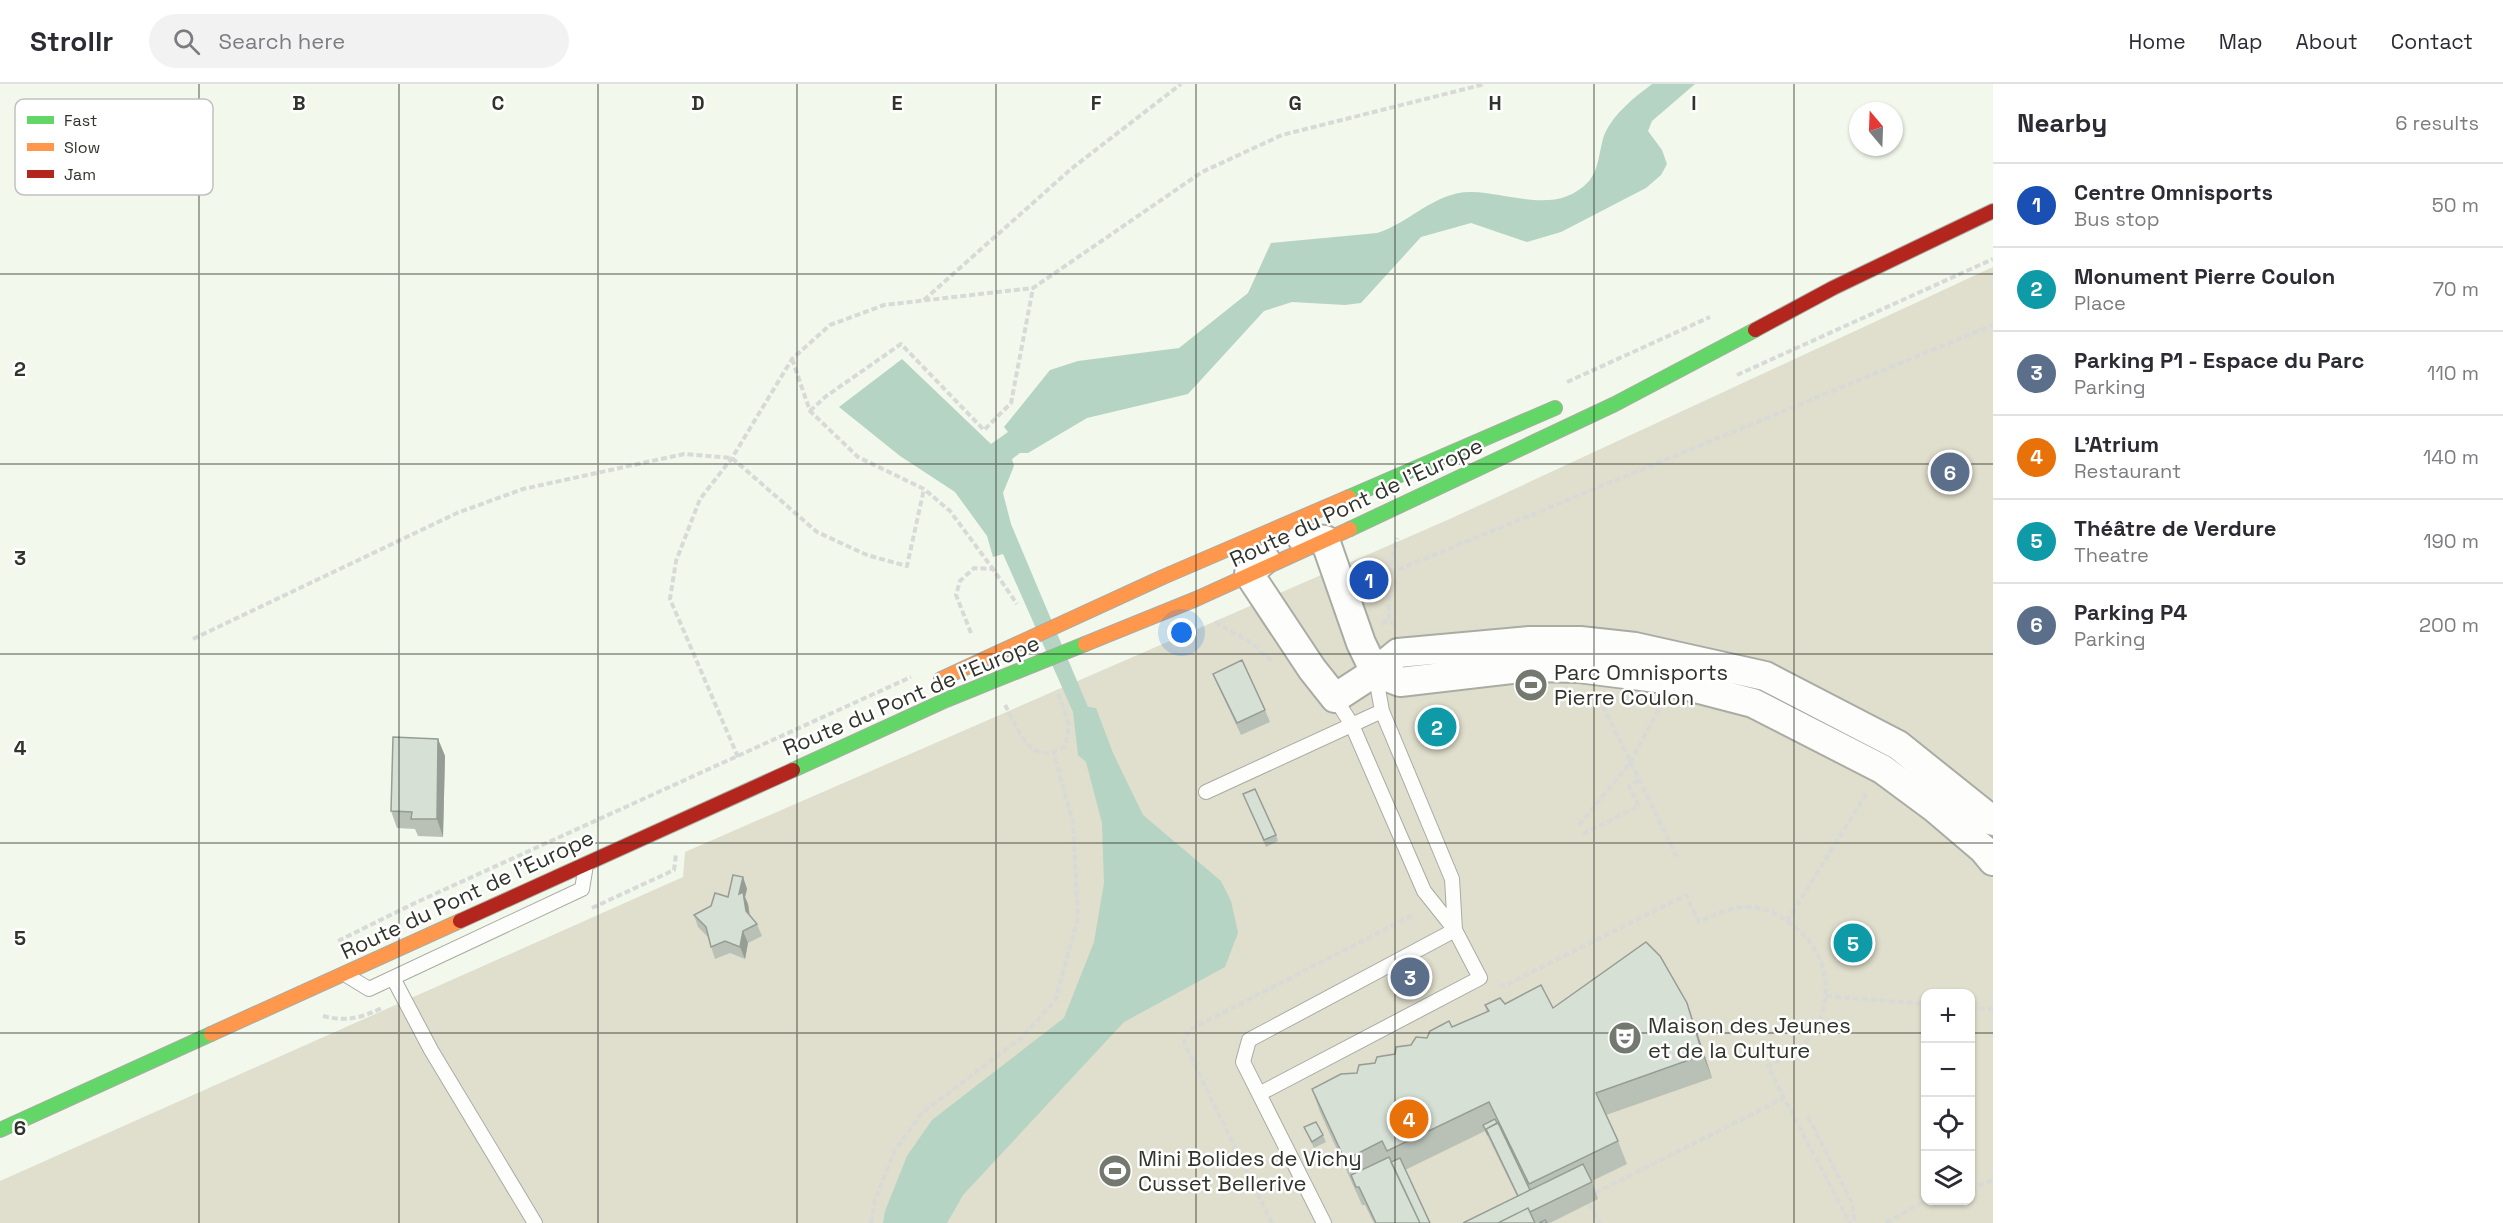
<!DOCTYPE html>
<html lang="en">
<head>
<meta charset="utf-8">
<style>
  body { margin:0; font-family:"Space Grotesk",sans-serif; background:#f2f2f3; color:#2b2b33 }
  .controls { position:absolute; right:18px; bottom:18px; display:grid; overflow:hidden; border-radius:12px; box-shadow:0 2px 4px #0004 }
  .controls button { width:54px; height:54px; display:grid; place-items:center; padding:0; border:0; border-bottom:2px solid #e1e1e2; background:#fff; color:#2b2b33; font:30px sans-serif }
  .compass { position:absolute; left:1849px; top:18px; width:54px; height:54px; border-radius:50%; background:#fff; box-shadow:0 2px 4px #0004; rotate:341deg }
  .you { position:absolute; left:1182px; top:549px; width:21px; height:21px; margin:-15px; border:4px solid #fff; border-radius:50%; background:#1a73e8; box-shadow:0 0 0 9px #1a73e833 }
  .badge { display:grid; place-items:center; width:39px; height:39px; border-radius:50%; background:#74796f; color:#fff; font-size:20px; font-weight:700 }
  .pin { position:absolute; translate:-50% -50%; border:3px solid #fff; box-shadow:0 2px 6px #0006 }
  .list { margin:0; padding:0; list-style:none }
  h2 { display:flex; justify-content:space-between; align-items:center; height:78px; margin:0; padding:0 24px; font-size:26px }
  h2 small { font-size:20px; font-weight:400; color:#7c7c81 }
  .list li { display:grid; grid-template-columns:39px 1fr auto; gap:18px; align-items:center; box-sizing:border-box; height:84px; padding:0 24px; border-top:2px solid #e1e1e2 }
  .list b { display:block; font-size:22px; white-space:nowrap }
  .list p { margin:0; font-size:20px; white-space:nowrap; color:#7c7c81 }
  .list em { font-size:20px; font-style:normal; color:#7c7c81 }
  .icon { flex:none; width:33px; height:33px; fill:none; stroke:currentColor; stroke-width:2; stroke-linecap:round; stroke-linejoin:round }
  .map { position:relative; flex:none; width:1993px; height:1139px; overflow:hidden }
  header { display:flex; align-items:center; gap:36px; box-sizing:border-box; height:84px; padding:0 30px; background:#fff; border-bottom:2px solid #e1e1e2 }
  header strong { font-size:28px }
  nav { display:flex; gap:33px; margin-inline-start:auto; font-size:21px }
  .search { width:420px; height:54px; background:#f2f2f3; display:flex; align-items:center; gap:15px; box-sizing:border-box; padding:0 21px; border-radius:33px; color:#7c7c81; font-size:22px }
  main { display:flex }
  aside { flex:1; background:#fff }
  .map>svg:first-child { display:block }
  .green { fill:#e0decc; fill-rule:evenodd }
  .water { fill:#b5d4c4 }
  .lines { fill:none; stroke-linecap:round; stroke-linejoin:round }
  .lane-casing { stroke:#a8aca3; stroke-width:16 }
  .street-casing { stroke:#a8aca3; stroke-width:32 }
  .fast-casing { stroke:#a8aca3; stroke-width:16 }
  .slow-casing { stroke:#a8aca3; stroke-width:16 }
  .jam-casing { stroke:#a8aca3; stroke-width:16 }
  .path { stroke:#d8dad7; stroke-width:4; stroke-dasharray:6 3; stroke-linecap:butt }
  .lane { stroke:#fdfefc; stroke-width:14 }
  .street { stroke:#fdfefc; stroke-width:28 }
  .fast { stroke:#63d668; stroke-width:14 }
  .slow { stroke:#ff974d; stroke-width:14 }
  .jam { stroke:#b3261e; stroke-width:14 }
  .wall { fill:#b9c1b7 }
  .shaded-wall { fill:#969d95 }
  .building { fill:#d7e0d5; stroke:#969d95; stroke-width:1.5 }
  .grid { fill:none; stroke:#30342b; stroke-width:1.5; stroke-opacity:0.55 }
  .labels { text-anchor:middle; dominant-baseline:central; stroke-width:5; stroke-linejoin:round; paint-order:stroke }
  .street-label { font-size:22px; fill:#30342b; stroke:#fff }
  .poi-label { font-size:22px; fill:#30342b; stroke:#fff; text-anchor:start }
  .key { fill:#fff; stroke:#c1c2bf; stroke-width:1.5 }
  .key-label { font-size:16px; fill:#30342b }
  .grid-label { font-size:20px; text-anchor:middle; font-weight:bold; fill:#30342b; stroke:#fff; stroke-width:5; stroke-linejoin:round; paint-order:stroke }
</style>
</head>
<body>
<header>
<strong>Strollr</strong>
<div class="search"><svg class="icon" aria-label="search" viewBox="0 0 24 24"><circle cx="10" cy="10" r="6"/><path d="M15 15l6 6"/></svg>Search here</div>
<nav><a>Home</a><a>Map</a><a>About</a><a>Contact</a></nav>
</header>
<main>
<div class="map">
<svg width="1993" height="1139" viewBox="0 0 1993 1139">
  <rect width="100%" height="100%" fill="#f2f8ec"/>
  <!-- green -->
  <path class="green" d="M1993 183V1139H0V1097L683 793 685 768 1452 434ZM1926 910H1970V1116H1926Z"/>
  <!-- water -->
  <path class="water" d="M1652 0H1695L1652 37 1648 47 1662 66 1667 80 1661 91 1646 104 1561 148 1527 158 1471 139 1421 153 1361 219 1345 221 1292 218 1264 227 1188 310 1087 334 1028 369H1020L1012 375 1014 382 1003 409 1011 440 1088 623 1096 624 1113 669 1143 731 1221 797 1231 817 1238 849 1225 883 1124 938 963 1111 947 1139H883L885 1127 907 1072 932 1036 1064 934 1094 858 1104 799 1102 739 1086 678 1078 671 1073 628 1003 470 993 473 987 452 955 408 900 372 839 323 902 275 991 360 1008 348 1004 343 1050 286 1078 277 1179 264 1248 209 1271 159 1377 149C1410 139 1435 107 1472 108 1512 109 1557 132 1589 97 1600 84 1599 64 1605 49 1615 28 1634 14 1652 0Z"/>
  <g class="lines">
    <defs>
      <path id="lane" d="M1375 588 1382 627 1452 795 1455 846
        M1206 708 1382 627
        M346 891 369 905 582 805 586 781
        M393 894 431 966 535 1139
        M1259 1010 1480 894 1455 846 1424 807 1352 641 1335 614
        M1324 1139 1243 978 1249 956 1455 846"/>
      <path id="street" d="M1302 454 1325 456 1361 559 1375 588 1400 598 1530 583 1578 584 1657 594 1753 619 1882 685 1936 725 1983 765 1993 777
        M1265 475 1249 490 1312 585 1335 614 1375 588 1398 569 1529 557H1580L1635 563 1765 592 1898 661 1993 737"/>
      <path id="fast" d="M1349 413 1555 324
        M1350 445 1615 320 1755 246
        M793 686 946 616 1085 560
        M0 1046 211 950"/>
      <path id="slow" d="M1085 560 1196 515 1350 445
        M941 595 1163 493 1349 413
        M211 950 460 837"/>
      <path id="jam" d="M1755 246 1833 204 1993 127
        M460 837 793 686"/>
    </defs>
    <!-- lane casing -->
    <use href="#lane" class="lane-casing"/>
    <!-- street casing -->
    <use href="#street" class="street-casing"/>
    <!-- fast casing -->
    <use href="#fast" class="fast-casing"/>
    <!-- slow casing -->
    <use href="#slow" class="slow-casing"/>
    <!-- jam casing -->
    <use href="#jam" class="jam-casing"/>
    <!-- path -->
    <path class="path" d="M924 216 1071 85 1181 0
      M792 275 810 327 858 373 924 405 950 427 993 485
      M1737 291 1993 175
      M1567 298 1710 233
      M810 327 825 313 901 260 984 346 1011 319 1033 204
      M1390 489 1993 241
      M1215 538 1250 558 1273 578
      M1382 540 1389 535
      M1395 542 1389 535V490L1397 454
      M971 549 956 511 960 497 974 484 993 485 1017 520
      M193 555 457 429 523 405 684 370 732 374 817 448 867 471 907 482 924 405
      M1599 614 1678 775
      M1005 621C1019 646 1030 685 1065 662L1069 641 1057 606
      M738 673 670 515 676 477 700 415 732 374 792 275 830 241 884 221 1033 204 1202 88 1282 51 1485 0
      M1579 741 1630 679 1661 621
      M1583 750 1639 722 1629 702 1638 697
      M592 824 674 786 676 770
      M1787 837 1868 707
      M338 857 417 818 911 593
      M1499 900 1504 902 1686 811 1699 838C1715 831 1733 821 1751 823 1768 824 1783 833 1796 844 1837 875 1835 940 1793 970 1786 975 1776 978 1768 982L1784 1014
      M1826 912 1926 920
      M1970 924 1993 925
      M323 932C346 938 361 934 382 924
      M1808 1033 1852 1119 1855 1139
      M1970 1105 1993 1096
      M1595 1109 1784 1014 1850 1139
      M1589 1120 1600 1139
      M871 1139 875 1116 895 1066 922 1029 1021 954 1055 917 1078 834 1073 739 1054 670
      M1272 1139 1184 959 1189 946 1413 831
      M1886 1139 1921 1119 1932 1116"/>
    <!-- lane -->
    <use href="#lane" class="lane"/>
    <!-- street -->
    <use href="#street" class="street"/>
    <!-- fast -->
    <use href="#fast" class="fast"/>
    <!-- slow -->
    <use href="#slow" class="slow"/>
    <!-- jam -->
    <use href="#jam" class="jam"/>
  </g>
  <!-- wall -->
  <path class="wall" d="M1213 590 1265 626 1270 638 1241 651 1218 602Z
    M438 655 445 672 443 753 418 752 415 745 397 744 391 727Z
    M1243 710 1276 751 1278 757 1266 763Z
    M743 793 747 805 745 813 748 820 749 830 757 840 762 852 748 859 745 875 730 869 715 875 708 853 698 843 694 831 728 813Z
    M1687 919 1695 942 1712 994 1606 1031 1618 1057 1627 1080 1592 1097 1598 1115 1550 1139H1463L1517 1112 1485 1047 1405 1086 1430 1139H1374L1365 1121H1362L1320 1028 1312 1005 1357 989 1427 954 1452 943 1487 928 1485 921 1505 920 1553 924Z
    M1304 1043 1323 1051 1326 1058 1314 1064Z"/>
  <!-- shaded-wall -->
  <path class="shaded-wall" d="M438 655 445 672 443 753 437 735Z
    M743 793 747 805 745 813 748 820 751 839 739 810Z
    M743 847 748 859 745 875 740 863Z
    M1687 919 1695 942 1712 994 1703 971Z"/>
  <!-- building -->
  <path class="building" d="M1242 576 1265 626 1237 639 1213 590Z
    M393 653 438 655 437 735H411L412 728 391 727Z
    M1255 705 1276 751 1264 756 1243 710Z
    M733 791 743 793 739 810 743 808 746 827 757 840 743 847 740 863 725 857 711 863 706 843 694 831 711 822 715 809 728 813Z
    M1646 858 1660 872 1687 919 1703 971 1596 1009 1618 1057 1529 1100 1489 1018 1387 1067 1382 1057 1345 1076 1312 1005 1341 990 1357 989 1359 981 1375 979 1377 973 1395 970 1396 963 1411 961 1416 953 1427 954 1430 947 1449 937 1452 943 1489 927 1485 921 1500 914 1505 920 1541 901 1553 924Z
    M1495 1035 1497 1039 1486 1045 1488 1051 1483 1041Z
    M1316 1038 1323 1051 1312 1058 1304 1043Z
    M1498 1039 1530 1106 1518 1112 1486 1045Z
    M1389 1073 1420 1139H1376L1359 1103H1356L1351 1091Z
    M1400 1074 1430 1139H1420L1391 1078Z
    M1583 1080 1592 1098 1530 1128 1528 1124 1498 1139H1463Z
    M1528 1124 1535 1139H1498Z
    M1545 1136 1547 1139H1539Z"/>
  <!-- grid -->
  <path class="grid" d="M199 0V1139M399 0V1139M598 0V1139M797 0V1139M996 0V1139M1196 0V1139M1395 0V1139M1594 0V1139M1794 0V1139M0 190H1993M0 380H1993M0 570H1993M0 759H1993M0 949H1926M1970 949H1993"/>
  <!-- icons -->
  <defs>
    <symbol id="stadium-disc" viewBox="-11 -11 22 22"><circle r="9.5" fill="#74796f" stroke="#fff"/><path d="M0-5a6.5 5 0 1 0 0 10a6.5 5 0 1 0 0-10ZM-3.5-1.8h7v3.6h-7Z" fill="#fff"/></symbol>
    <symbol id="theatre-disc" viewBox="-11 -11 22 22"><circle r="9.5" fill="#74796f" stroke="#fff"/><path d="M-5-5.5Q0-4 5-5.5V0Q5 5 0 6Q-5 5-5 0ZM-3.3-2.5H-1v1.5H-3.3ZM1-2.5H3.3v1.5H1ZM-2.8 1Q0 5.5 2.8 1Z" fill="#fff"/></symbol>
  </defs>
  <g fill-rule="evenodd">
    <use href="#stadium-disc" x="1512" y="582" width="38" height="38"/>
    <use href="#theatre-disc" x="1606" y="935" width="38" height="38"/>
    <use href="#stadium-disc" x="1096" y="1068" width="38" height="38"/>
  </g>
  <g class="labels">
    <!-- street labels -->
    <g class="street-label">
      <text transform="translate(1356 418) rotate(-25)">Route du Pont de l'Europe</text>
      <text transform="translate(911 611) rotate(-23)">Route du Pont de l'Europe</text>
      <text transform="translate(467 810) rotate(-25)">Route du Pont de l'Europe</text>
    </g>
    <!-- poi labels -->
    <g class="poi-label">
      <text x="1554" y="588">Parc Omnisports<tspan x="1554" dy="25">Pierre Coulon</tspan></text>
      <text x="1648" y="941">Maison des Jeunes<tspan x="1648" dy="25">et de la Culture</tspan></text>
      <text x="1138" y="1074">Mini Bolides de Vichy<tspan x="1138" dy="25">Cusset Bellerive</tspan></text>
    </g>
  </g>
  <!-- legend -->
  <rect x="15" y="15" width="198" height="96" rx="9" class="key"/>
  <rect x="27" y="32" width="27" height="8" fill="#63d668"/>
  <rect x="27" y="59" width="27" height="8" fill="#ff974d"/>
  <rect x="27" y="86" width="27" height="8" fill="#b3261e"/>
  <g class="key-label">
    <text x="64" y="42">Fast</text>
    <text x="64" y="69">Slow</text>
    <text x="64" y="96">Jam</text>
  </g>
  <g class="grid-label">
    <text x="299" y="26">B</text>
    <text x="498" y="26">C</text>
    <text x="698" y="26">D</text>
    <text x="897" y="26">E</text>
    <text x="1096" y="26">F</text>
    <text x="1295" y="26">G</text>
    <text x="1495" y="26">H</text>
    <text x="1694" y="26">I</text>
    <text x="20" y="292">2</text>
    <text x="20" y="481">3</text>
    <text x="20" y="671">4</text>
    <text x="20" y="861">5</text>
    <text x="20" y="1051">6</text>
  </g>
</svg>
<div class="controls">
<button>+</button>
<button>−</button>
<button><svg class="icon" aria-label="locate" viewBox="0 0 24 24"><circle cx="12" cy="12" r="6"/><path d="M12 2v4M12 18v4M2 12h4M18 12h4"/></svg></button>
<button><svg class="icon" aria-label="layers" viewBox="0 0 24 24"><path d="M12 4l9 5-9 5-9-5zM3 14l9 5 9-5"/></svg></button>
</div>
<svg class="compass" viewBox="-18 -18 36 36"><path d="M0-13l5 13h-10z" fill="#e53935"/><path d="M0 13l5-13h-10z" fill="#7c7c81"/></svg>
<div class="you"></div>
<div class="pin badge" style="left:1369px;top:496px;background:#1a4fb4">1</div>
<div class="pin badge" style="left:1437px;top:643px;background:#0f9aa8">2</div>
<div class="pin badge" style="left:1410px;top:893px;background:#5c6f8a">3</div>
<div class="pin badge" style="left:1409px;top:1035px;background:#e8710a">4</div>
<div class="pin badge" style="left:1853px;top:859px;background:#0f9aa8">5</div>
<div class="pin badge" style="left:1950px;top:388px;background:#5c6f8a">6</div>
</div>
<aside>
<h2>Nearby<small>6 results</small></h2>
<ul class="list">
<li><span class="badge" style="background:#1a4fb4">1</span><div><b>Centre Omnisports</b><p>Bus stop</p></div><em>50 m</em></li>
<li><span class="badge" style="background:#0f9aa8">2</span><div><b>Monument Pierre Coulon</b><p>Place</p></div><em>70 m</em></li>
<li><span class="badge" style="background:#5c6f8a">3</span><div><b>Parking P1 - Espace du Parc</b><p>Parking</p></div><em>110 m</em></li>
<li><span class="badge" style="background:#e8710a">4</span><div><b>L'Atrium</b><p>Restaurant</p></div><em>140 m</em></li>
<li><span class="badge" style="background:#0f9aa8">5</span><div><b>Théâtre de Verdure</b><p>Theatre</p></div><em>190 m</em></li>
<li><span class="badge" style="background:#5c6f8a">6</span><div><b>Parking P4</b><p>Parking</p></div><em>200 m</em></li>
</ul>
</aside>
</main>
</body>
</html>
